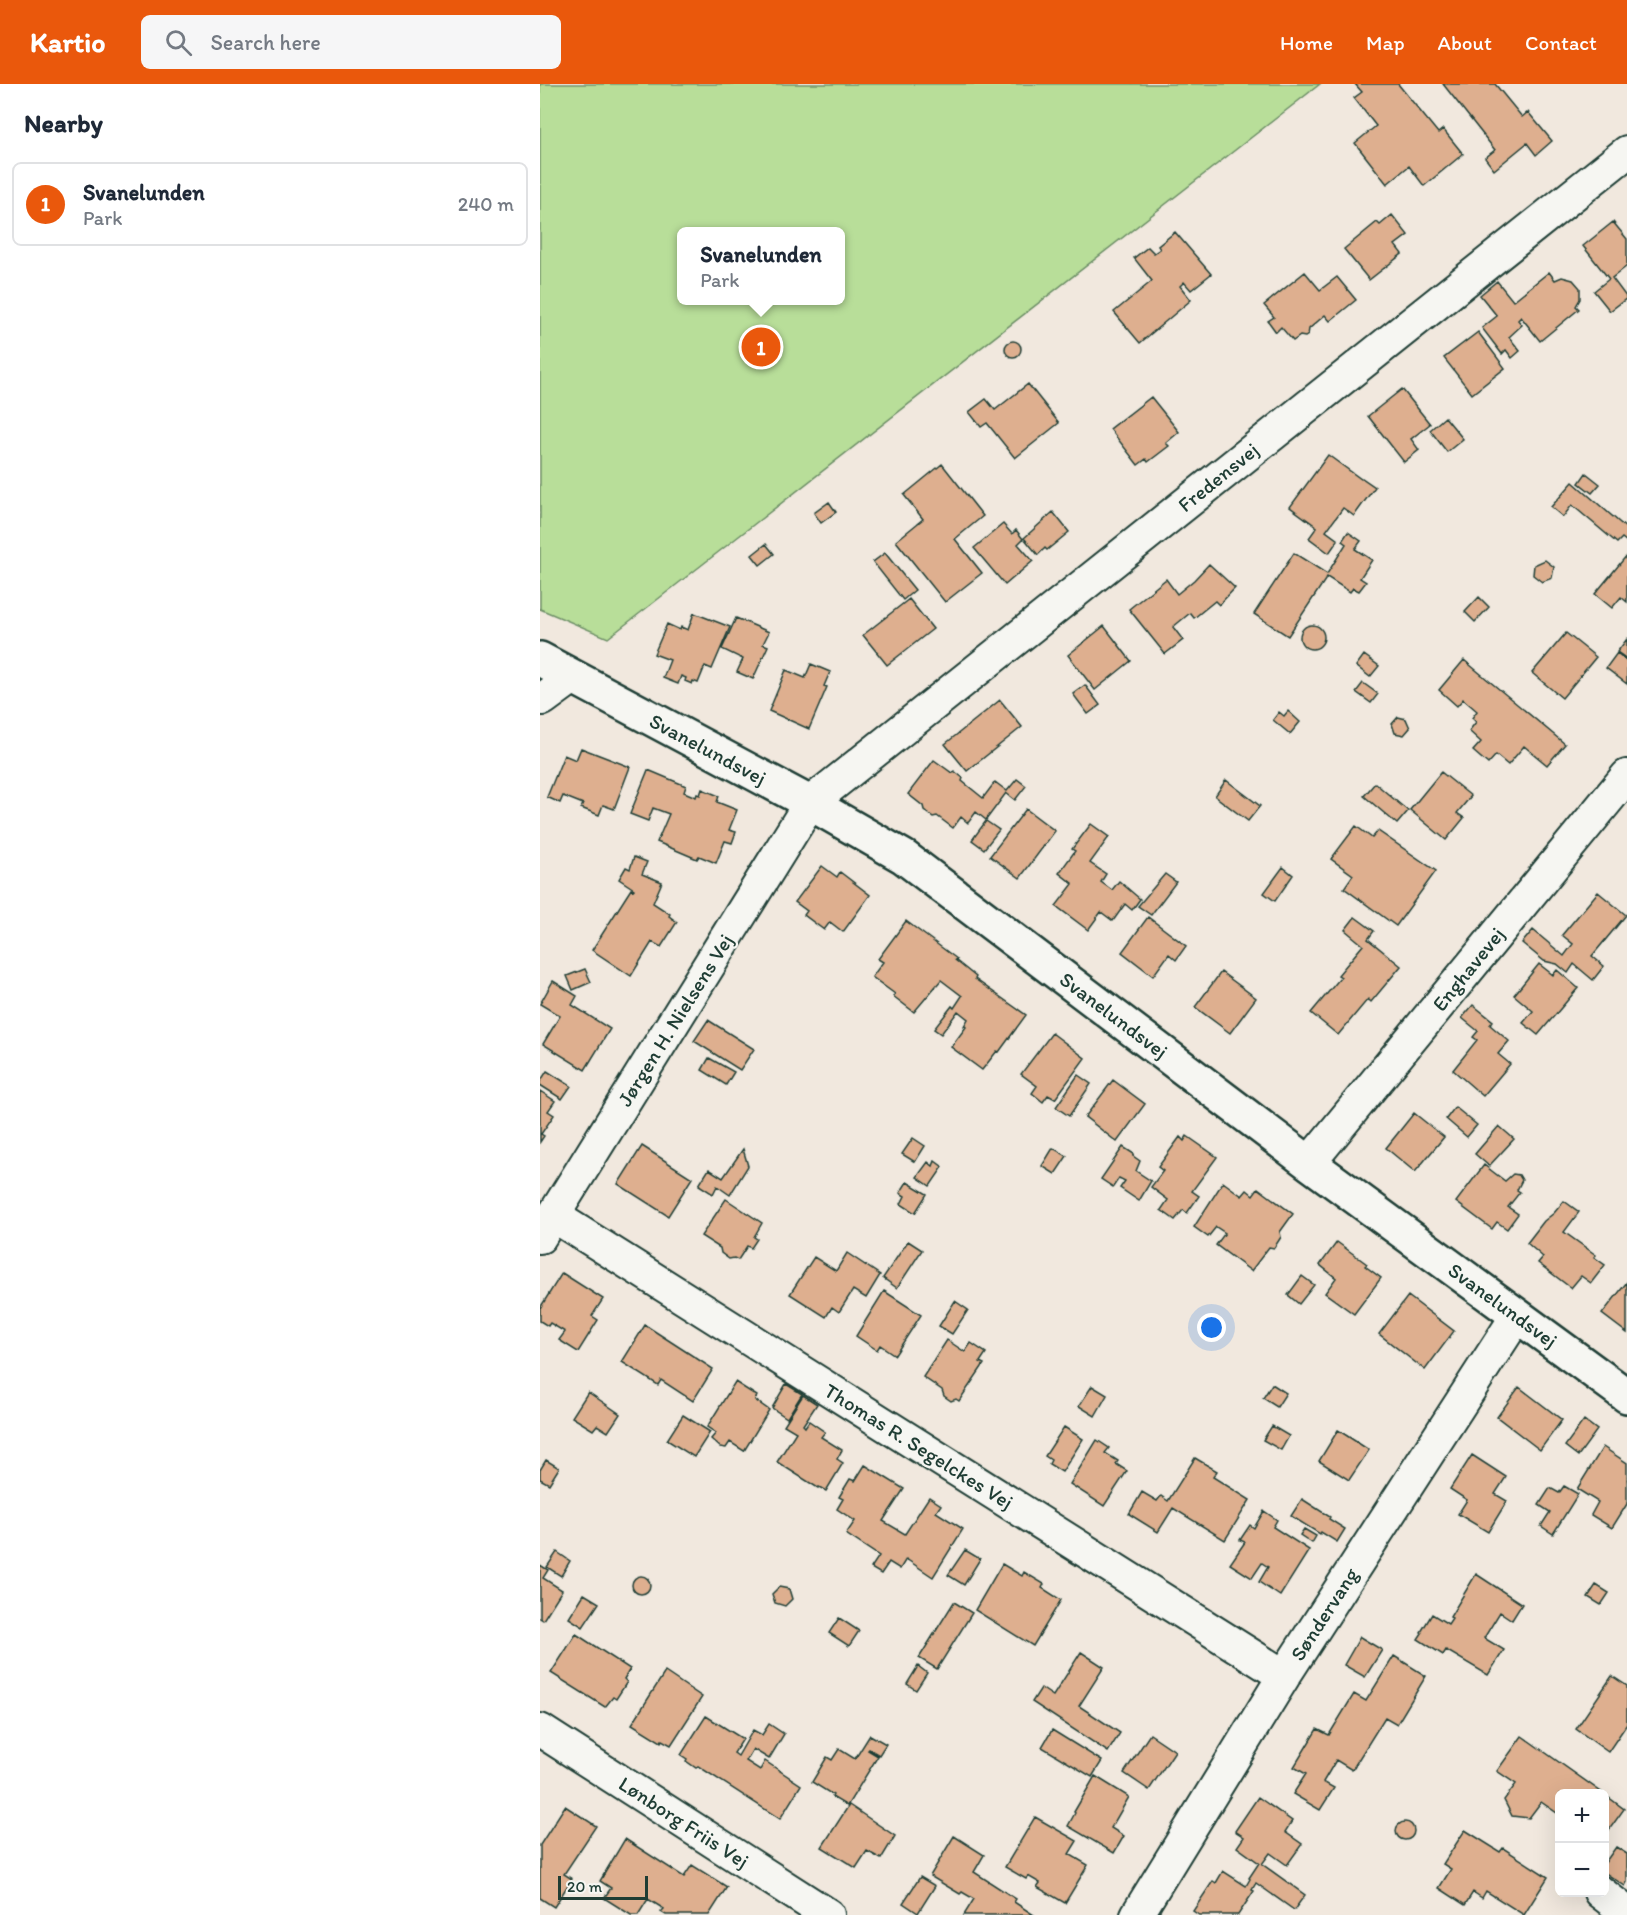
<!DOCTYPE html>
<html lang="en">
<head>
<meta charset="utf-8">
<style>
  body { margin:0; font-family:Itim,sans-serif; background:#f6f6f7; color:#1f2937 }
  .controls { position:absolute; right:18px; bottom:18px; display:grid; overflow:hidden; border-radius:9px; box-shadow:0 6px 24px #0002 }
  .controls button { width:54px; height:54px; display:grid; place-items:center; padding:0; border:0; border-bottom:2px solid #e0e1e3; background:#fff; color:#1f2937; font:30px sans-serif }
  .scale { position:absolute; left:18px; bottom:15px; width:90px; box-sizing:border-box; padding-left:6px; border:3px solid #1f3d34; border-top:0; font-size:16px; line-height:21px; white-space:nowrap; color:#1f3d34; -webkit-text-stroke:4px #f6f6f2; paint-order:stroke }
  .you { position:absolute; left:672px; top:1244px; width:21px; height:21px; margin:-15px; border:4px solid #fff; border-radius:50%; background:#1a73e8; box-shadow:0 0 0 9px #1a73e833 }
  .badge { display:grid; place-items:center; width:39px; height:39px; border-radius:50%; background:#ea580c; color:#fff; font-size:20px; font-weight:700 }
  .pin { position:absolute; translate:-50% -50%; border:3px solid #fff; box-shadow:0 2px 6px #0006 }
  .popup { position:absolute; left:137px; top:143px; width:168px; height:78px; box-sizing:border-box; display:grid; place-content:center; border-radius:9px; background:#fff; filter:drop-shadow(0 2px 4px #0005); font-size:20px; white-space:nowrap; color:#747a83 }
  .popup b { font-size:22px; color:#1f2937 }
  .popup::after { content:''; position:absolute; left:50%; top:100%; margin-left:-12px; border:12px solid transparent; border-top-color:#fff }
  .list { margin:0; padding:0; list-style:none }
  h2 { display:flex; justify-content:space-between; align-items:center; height:78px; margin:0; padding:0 24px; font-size:26px }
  h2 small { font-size:20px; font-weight:400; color:#747a83 }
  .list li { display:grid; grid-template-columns:39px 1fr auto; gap:18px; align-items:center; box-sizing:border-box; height:84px; margin:0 12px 12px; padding:0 12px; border:2px solid #e0e1e3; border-radius:9px }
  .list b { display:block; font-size:22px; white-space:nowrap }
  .list p { margin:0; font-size:20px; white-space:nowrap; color:#747a83 }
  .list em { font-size:20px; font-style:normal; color:#747a83 }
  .icon { flex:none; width:33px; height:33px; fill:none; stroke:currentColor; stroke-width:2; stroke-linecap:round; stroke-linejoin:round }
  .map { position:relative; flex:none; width:1087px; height:1831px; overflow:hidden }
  header { display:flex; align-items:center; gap:36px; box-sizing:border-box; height:84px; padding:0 30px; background:#ea580c; color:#fff }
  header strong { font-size:28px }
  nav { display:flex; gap:33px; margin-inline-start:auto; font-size:21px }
  .search { width:420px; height:54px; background:#f6f6f7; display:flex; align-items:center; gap:15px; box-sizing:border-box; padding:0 21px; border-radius:9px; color:#747a83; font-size:22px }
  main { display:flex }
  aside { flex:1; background:#fff }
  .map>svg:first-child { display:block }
  .green { fill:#b8de99; stroke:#6c8e66; stroke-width:1.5; fill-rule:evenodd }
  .building { fill:#deaf8f; stroke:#1f3d34; stroke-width:1.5 }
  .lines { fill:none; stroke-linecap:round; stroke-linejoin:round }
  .street-casing { stroke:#1f3d34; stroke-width:36 }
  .secondary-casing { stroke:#1f3d34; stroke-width:38 }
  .street { stroke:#f6f6f2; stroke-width:32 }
  .secondary { stroke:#f6f6f2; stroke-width:33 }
  .labels { text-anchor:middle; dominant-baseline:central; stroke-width:4.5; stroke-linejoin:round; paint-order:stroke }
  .street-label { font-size:21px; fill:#1f3d34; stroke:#f6f6f2 }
</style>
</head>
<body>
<header>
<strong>Kartio</strong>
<div class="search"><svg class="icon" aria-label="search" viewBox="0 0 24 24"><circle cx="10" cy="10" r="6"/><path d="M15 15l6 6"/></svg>Search here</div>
<nav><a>Home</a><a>Map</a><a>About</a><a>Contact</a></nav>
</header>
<main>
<aside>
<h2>Nearby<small></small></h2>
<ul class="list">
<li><span class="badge">1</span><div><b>Svanelunden</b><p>Park</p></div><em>240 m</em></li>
</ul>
</aside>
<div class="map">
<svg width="1087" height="1831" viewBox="0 0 1087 1831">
  <rect width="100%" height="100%" fill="#f1e8de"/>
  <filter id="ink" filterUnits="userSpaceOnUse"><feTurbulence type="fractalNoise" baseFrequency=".0167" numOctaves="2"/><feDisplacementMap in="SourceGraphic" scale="12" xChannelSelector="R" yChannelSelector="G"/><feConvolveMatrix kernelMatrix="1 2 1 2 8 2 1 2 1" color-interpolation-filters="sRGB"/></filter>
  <g filter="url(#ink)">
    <!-- green -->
    <path class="green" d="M0 0H780L68 554 0 525ZM142 148H300V216H142Z"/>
    <!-- building -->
    <path class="building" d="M815 0H858L898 49 903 45 923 70 884 102 869 82 847 100 815 59 836 42 814 14 822 8Z
      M903 0H955L982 33 988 28 1012 57 996 71 987 59 954 86 945 74 955 66Z
      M852 131 868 151 855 161 862 170 829 196 804 165 837 138 840 141Z
      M1073 138 1087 155V182L1072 194 1087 214 1070 227 1054 207 1069 195 1043 162Z
      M635 148 671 190 651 206 644 198 640 202 651 216 600 259 574 228 612 197 594 174 608 163 614 169 620 165 618 162Z
      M765 188 780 206 797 193 816 216 790 237 785 231 769 245 768 251 765 253 760 252 753 257 741 243 736 248 728 237 734 233 724 221Z
      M1009 188 1015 196 1022 193 1033 196 1040 204V215L1036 222 1039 225 1000 257 981 233 978 236 982 241 969 253 980 267 972 274 966 266 962 270 942 244 957 232 940 211 957 197 973 217Z
      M938 248 965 284 932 310 904 274Z
      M465 265a8 8 0 1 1 16 0a8 8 0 1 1-16 0Z
      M488 300 519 339 475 374 447 339 441 343 429 328 446 315 455 326Z
      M862 305 890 340 871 355 879 366 864 378 828 332Z
      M611 313 639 348 626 359 629 362 608 378 606 375 598 381 570 345Z
      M905 333 923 355 907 368 890 346Z
      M788 371 821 395 822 394 835 403 814 432 803 424 786 447 798 456 789 469 769 454 777 443 750 423Z
      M402 380 443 432 415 455 442 489 405 518 356 457 383 435 364 411Z
      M1046 389 1060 400 1052 409 1039 399Z
      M1033 398 1087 445V458L1082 454 1077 459 1032 421 1023 433 1011 423Z
      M289 418 296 428 281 439 274 429Z
      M513 428 529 448 507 466 505 464 498 471 484 454Z
      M463 440 472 450 476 446 483 455 478 460 493 477 465 501 434 464Z
      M808 448 821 457 815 465 832 476 820 494 826 498 819 507 813 504 810 508 787 493 748 552 714 530 754 469 787 490 806 460 802 457Z
      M226 460 234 470 220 481 212 471Z
      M345 469 375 506 363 516 333 478Z
      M1087 471V518L1081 513 1072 524 1055 510Z
      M1005 476 1014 483 1012 494 1002 498 993 491 994 481Z
      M669 480 695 504 679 521 675 517 654 534 650 529 633 543 643 556 625 570 589 525 626 495 637 510 654 496Z
      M939 513 949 523 935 538 925 528Z
      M369 515 393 545 347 581 323 551Z
      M154 529 190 543 172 585 165 582 158 599 153 597 152 600 145 597 146 594 141 592 138 600 123 594 130 576 114 570 127 540 140 546 141 543 148 546Z
      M196 534 229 548 223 560 228 562 213 595 197 588 203 575 182 565Z
      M760 553a12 12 0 1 1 24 0a12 12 0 1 1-24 0Z
      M564 542 591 577 555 606 528 571Z
      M1026 549 1056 573 1022 614 992 589Z
      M1087 555V575L1077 568Z
      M1077 569 1087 577V600L1066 584Z
      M824 571 839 582 830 593 816 582Z
      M924 576 1025 660 1007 681 984 662 968 681 956 671 948 680 933 667 941 658 929 647 936 638 932 634 937 627 923 615 917 622 899 606Z
      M271 580 290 588 284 602 287 603 269 645 229 627 246 586 265 594Z
      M823 599 838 610 831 619 816 608Z
      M545 601 560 621 548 630 533 610Z
      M460 616 482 643 427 687 405 660Z
      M748 627 760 638 750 650 733 636 739 628 744 632Z
      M858 633 866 635 870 644 864 651 855 649 852 640Z
      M41 664 90 683 74 725 63 721 59 731 41 724 43 720 23 712 20 719 7 713 24 671 36 676Z
      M394 676 412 689 414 687 423 694 422 697 443 714 455 698 467 707 477 695 486 702 475 716 466 709 446 736 436 728 428 739 421 733 413 744 397 732 393 733 384 726 383 722 368 710Z
      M108 686 146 702 144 708 156 713 157 710 160 711 162 705 179 712 177 718 197 726 189 746 196 748 192 759 185 757 176 779 159 772 157 775 117 758 129 730 113 724 108 737 90 730Z
      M901 688 931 712 917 729 924 734 906 756 870 726Z
      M686 696 720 722 708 737 675 712Z
      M835 699 868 727 857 740 824 712Z
      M486 725 515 747 480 794 450 772Z
      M446 737 459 746 444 765 432 756Z
      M551 740 569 753 550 779 566 790 561 798 572 806 579 797 600 815 592 826 585 820 573 837 561 828 548 846 516 822 533 800 519 789 535 767 532 765Z
      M816 742 832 754 838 747 896 787 856 842 804 804 813 791 791 775Z
      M94 773 107 778 102 790 122 798 113 819 130 830 129 832 137 838 121 863 112 858 91 892 52 866 91 805 93 806 94 805 79 795 86 783 90 785Z
      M282 782 297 793 300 788 330 811 303 848 290 838 284 846 264 831 267 827 255 818Z
      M743 783 753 791 735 817 724 809Z
      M625 790 636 798 611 831 598 822Z
      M1058 808 1086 831 1052 872 1064 882 1053 896 1034 880 1028 889 1017 880 1004 877 982 859 993 846 1024 872 1033 860 1022 851Z
      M608 833 646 862 636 876 629 870 613 892 582 868Z
      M815 833 834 847 828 855 861 882 831 918 828 915 798 951 771 929 801 893 798 891 823 861 805 846Z
      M366 837 417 875 415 876 436 893 435 895 486 931 459 968 457 967 442 986 411 963 426 943 424 942 428 935 418 927 401 950 394 945 412 922 414 924 422 912 401 896 374 928 353 912 355 910 332 893 343 878 338 875Z
      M999 880 1013 891 1017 886 1038 904 998 951 983 939 993 927 974 911Z
      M45 885 51 898 33 906 27 892Z
      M681 888 716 914 690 949 655 923Z
      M13 897 37 912 32 921 70 945 45 986 3 960 20 932 0 920Z
      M933 921 953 937 950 941 969 957 958 970 970 980 943 1012 913 986 937 956 933 953 938 947 922 934Z
      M168 936 214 965 200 986 154 957Z
      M512 949 545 974 515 1015 508 1011 503 1018 492 1009 497 1002 481 990Z
      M169 974 194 988 186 1001 162 986Z
      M7 987 31 1002 22 1015 0 1001V998Z
      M538 991 551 1000 529 1032 516 1023Z
      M573 996 605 1020 577 1058 545 1033Z
      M0 1007 15 1017 8 1027 14 1031 1 1050 4 1052 0 1058Z
      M915 1023 937 1041 927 1053 906 1035Z
      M874 1029 904 1053 875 1088 846 1064Z
      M959 1042 974 1055 949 1082 935 1070Z
      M647 1052 677 1073 652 1107 659 1112 647 1129 643 1126 635 1136 621 1126 628 1116 611 1103 623 1087 618 1083 640 1053 644 1057Z
      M373 1054 385 1062 375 1078 362 1070Z
      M102 1062 152 1094 128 1132 78 1100Z
      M583 1063 594 1070 593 1072 600 1077 596 1087 611 1097 599 1117 580 1104 585 1097 579 1094 573 1103 561 1095Z
      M513 1064 527 1072 515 1090 502 1082Z
      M203 1065 208 1082 190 1111 177 1102 173 1110 159 1101 169 1085 183 1094Z
      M395 1077 403 1083 390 1102 377 1093 388 1078 393 1082Z
      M944 1081 965 1097 973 1090 979 1091 982 1096 977 1106 980 1108 968 1123 978 1130 967 1145 957 1138 952 1145 916 1118Z
      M367 1098 387 1110 375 1129 361 1120 365 1112 360 1109Z
      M683 1098 702 1112 707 1106 713 1111 718 1104 753 1130 740 1148 741 1153 734 1164 729 1163 711 1187 676 1161 685 1149 676 1143 668 1153 654 1143Z
      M186 1115 222 1139 214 1153 217 1155 211 1164 207 1162 198 1176 194 1174 189 1175 181 1169 180 1164 161 1152Z
      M1024 1117 1039 1128 1024 1148 1056 1171 1054 1173 1065 1181 1051 1199 1041 1192 1031 1204 998 1179 1003 1173 987 1159 1004 1137 1014 1129Z
      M368 1157 382 1166 357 1204 343 1194Z
      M797 1158 827 1180 825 1182 841 1194 814 1230 785 1209 796 1194 780 1181Z
      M307 1169 340 1191 326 1214 313 1206 299 1228 292 1223 286 1233 250 1210 274 1173 296 1187Z
      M22 1189 63 1215 52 1232 58 1236 38 1268 19 1256 25 1248 10 1239 8 1242 0 1237V1224Z
      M762 1192 774 1201 759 1220 748 1211Z
      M1087 1198V1249L1062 1230Z
      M344 1207 381 1231 355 1271 340 1261 337 1266 316 1252Z
      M868 1212 914 1247 885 1286 839 1250Z
      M415 1217 428 1226 412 1250 399 1242Z
      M105 1241 173 1285 153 1317 121 1296 118 1301 82 1278Z
      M407 1256 425 1268 431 1259 446 1269 440 1278 444 1280 419 1317 416 1315 411 1317 404 1312 402 1306 383 1293Z
      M195 1298 217 1312 215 1316 229 1326 204 1367 190 1358 186 1364 180 1363 171 1355 176 1349 167 1343Z
      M246 1300 262 1310 247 1334 232 1324Z
      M732 1300 746 1309 737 1323 723 1314Z
      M552 1302 567 1311 555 1332 539 1322Z
      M979 1303 1022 1336 1000 1366 957 1333Z
      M48 1308 80 1330 68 1348 57 1341 53 1346 32 1333Z
      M263 1311 277 1320 263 1341 265 1343 269 1337 285 1348 281 1353 302 1366 297 1375 303 1379 286 1407 279 1403 278 1404 237 1378 256 1348 244 1341Z
      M143 1331 170 1348 154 1373 127 1356Z
      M1044 1336 1057 1346 1038 1372 1025 1362Z
      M732 1342 749 1352 741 1366 723 1356Z
      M524 1343 543 1355 522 1388 509 1380 511 1376 505 1372Z
      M798 1346 829 1366 809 1396 779 1377Z
      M557 1356 569 1364 565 1369 578 1377 576 1380 587 1387 564 1422 530 1400Z
      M1063 1363 1087 1379V1420L1072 1444 1051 1431 1058 1418 1037 1405Z
      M932 1371 966 1393 955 1410 967 1417 948 1448 918 1430 927 1416 910 1405Z
      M655 1374 677 1387 673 1393 710 1416 685 1456 633 1424 618 1448 589 1430 602 1408 617 1417 621 1412 628 1417Z
      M6 1376 19 1384 9 1400 0 1395V1386Z
      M325 1381 364 1405 343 1437 365 1450 389 1413 401 1421 396 1428 423 1445 393 1493 366 1475 360 1485 349 1478 341 1490 331 1484 339 1472 306 1450 315 1437 297 1425 303 1415 299 1413 310 1395 315 1397Z
      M1024 1402 1038 1410 1013 1450 1001 1442 1010 1428 999 1421 1010 1404 1019 1409Z
      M762 1415 790 1433 789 1435 805 1445 797 1458 781 1448 780 1450 751 1432Z
      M724 1427 737 1436 733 1443 769 1466 740 1512 719 1498 728 1483 722 1479 712 1494 690 1480 705 1458 700 1456 710 1441 714 1444Z
      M764 1445 776 1452 772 1459 760 1451Z
      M425 1466 440 1475 424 1501 408 1491Z
      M17 1468 30 1477 21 1492 7 1483Z
      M462 1480 482 1492 484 1488 504 1500 502 1504 521 1516 493 1562 435 1526Z
      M0 1481 8 1486 3 1494 22 1506 3 1536 0 1534Z
      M936 1490 982 1520 972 1536 960 1528 944 1554 964 1566 948 1591 906 1566 903 1571 878 1555 882 1549 881 1548 892 1530 908 1540 912 1534 910 1533Z
      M92 1501a9 9 0 1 1 18 0a9 9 0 1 1-18 0Z
      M1056 1501 1069 1509 1061 1521 1048 1513Z
      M239 1503 249 1505 252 1515 245 1522 235 1519 232 1510Z
      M44 1510 59 1519 43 1543 29 1534Z
      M414 1518 432 1529 397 1585 379 1574Z
      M299 1534 319 1547 309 1562 289 1549Z
      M36 1550 90 1585 84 1595 87 1598 76 1615 73 1613 65 1623 11 1589Z
      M820 1553 842 1566 825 1593 804 1581Z
      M541 1568 564 1583 539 1622 580 1649 568 1668 492 1618 501 1604 513 1612Z
      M854 1572 886 1592 857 1640 845 1633 812 1686 796 1676 783 1698 794 1704 780 1726 753 1710 766 1690 754 1683 777 1645 789 1651 814 1610 826 1617Z
      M378 1582 387 1589 376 1606 367 1600Z
      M125 1588 162 1613 131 1661 122 1656 121 1658 92 1640Z
      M1072 1592 1087 1602V1640L1068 1668 1036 1645Z
      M166 1632 203 1655 194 1669 198 1672 213 1646 222 1651 229 1640 244 1650 229 1675 213 1665 206 1677 220 1686 225 1677 261 1701 240 1735 158 1682 156 1684 146 1677 147 1675 141 1671Z
      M512 1646 562 1677 552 1693 502 1663Z
      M610 1650 635 1667 609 1706 584 1689Z
      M330 1651 346 1660 339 1671 329 1665 328 1666 338 1672 307 1722 292 1713 293 1711 272 1698 287 1673 292 1676 299 1665 315 1675Z
      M982 1652 1064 1710H1020V1731L1001 1718 989 1734 972 1732 964 1716 976 1700 957 1687Z
      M555 1692 589 1713 571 1744 584 1752 574 1769 528 1742 535 1729 534 1728Z
      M1064 1710 1084 1725 1064 1753Z
      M718 1713 752 1737 745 1748 762 1760 747 1781 730 1769 722 1780 765 1811 754 1826 716 1799 712 1806 714 1807 698 1831H659L653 1827 673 1797 676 1799 683 1787 706 1802 710 1795 709 1794 719 1779 697 1763 704 1753 695 1747Z
      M309 1721 355 1752 341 1775 327 1767 316 1784 282 1763Z
      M25 1722 56 1742 24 1790 32 1795 14 1823 0 1814V1761Z
      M495 1733 537 1757 529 1770 548 1781 525 1819 497 1803 500 1799 488 1792 486 1795 465 1783Z
      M856 1747a9 9 0 1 1 18 0a9 9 0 1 1-18 0Z
      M925 1746 960 1768 963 1764 1008 1793 984 1831 946 1807 942 1814 933 1808 925 1821 899 1804 911 1785 903 1780Z
      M414 1752 444 1771 434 1788 476 1815 474 1818 494 1831H424L434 1815 422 1808 420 1810 390 1792Z
      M85 1755 144 1793 152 1781 187 1803 169 1831H126L121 1828 124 1825 108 1815 98 1831H91L64 1814 71 1804 60 1797Z
      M1076 1763 1087 1770V1798L1085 1802 1064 1788V1780Z
      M380 1793 395 1802 378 1829 363 1819Z"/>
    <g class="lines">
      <defs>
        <path id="street" d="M0 614 3 615 33 593
          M769 1079 1087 692
          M14 1132 744 1592
          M0 1153 270 719 1087 68
          M0 1646 288 1831
          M1060 1808 1087 1829
          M597 1831 744 1592 977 1232"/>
        <path id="secondary" d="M0 575 270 719 364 773 769 1079 1087 1312"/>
      </defs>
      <!-- street casing -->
      <use href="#street" class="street-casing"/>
      <!-- secondary casing -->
      <use href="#secondary" class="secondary-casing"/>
      <!-- street -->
      <use href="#street" class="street"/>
      <!-- secondary -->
      <use href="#secondary" class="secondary"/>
    </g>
  </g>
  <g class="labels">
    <!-- street labels -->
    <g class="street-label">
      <text transform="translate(678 393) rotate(-39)">Fredensvej</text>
      <text transform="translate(168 665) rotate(28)">Svanelundsvej</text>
      <text transform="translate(928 885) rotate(-51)">Enghavevej</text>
      <text transform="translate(574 931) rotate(37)">Svanelundsvej</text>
      <text transform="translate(135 936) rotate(-58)">Jørgen H. Nielsens Vej</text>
      <text transform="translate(963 1221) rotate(36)">Svanelundsvej</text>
      <text transform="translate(379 1362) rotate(32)">Thomas R. Segelckes Vej</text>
      <text transform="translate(784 1530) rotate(-57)">Søndervang</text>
      <text transform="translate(144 1738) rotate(33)">Lønborg Friis Vej</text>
    </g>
  </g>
</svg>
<div class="controls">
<button>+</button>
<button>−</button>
</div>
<div class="scale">20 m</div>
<div class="you"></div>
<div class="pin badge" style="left:221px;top:263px">1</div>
<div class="popup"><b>Svanelunden</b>Park</div>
</div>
</main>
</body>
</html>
